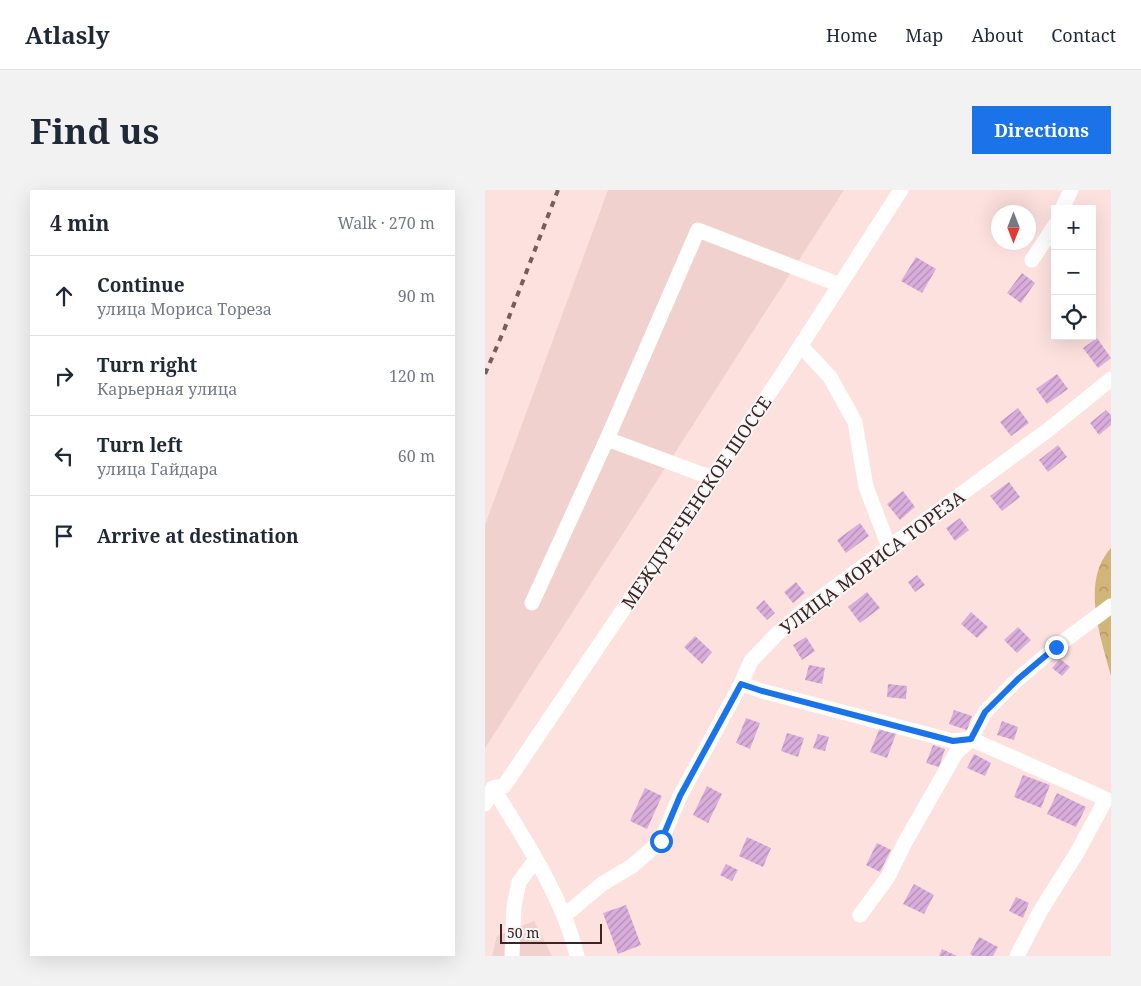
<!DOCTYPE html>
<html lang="en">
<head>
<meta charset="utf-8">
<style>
  body { margin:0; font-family:"Noto Serif",serif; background:#f2f2f3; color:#1f2937 }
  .controls { position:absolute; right:15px; top:15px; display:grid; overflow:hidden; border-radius:0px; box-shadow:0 5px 20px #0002 }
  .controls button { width:45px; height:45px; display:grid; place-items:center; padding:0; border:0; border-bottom:1px solid #e0e1e3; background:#fff; color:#1f2937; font:25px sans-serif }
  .compass { position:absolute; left:506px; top:15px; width:45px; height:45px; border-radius:50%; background:#fff; box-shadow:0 5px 20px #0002; rotate:180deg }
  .scale { position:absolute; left:15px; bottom:12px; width:102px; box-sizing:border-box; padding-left:5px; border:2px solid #3d2422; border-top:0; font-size:14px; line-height:18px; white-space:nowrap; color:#3d2422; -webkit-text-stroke:4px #f6f6f6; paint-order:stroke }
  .stop { position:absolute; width:15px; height:15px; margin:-11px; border:4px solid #1a73e8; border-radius:50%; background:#fff }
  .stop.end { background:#1a73e8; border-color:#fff; box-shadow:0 1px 5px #0008 }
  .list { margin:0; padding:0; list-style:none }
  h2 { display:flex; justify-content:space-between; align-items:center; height:65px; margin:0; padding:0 20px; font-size:21px }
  h2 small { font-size:16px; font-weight:400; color:#747a83 }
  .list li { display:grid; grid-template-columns:32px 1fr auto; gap:15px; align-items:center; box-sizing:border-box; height:80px; padding:0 20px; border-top:1px solid #e0e1e3 }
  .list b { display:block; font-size:19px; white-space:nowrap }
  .list p { margin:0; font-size:16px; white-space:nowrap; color:#747a83 }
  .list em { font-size:16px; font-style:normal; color:#747a83 }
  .icon { flex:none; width:28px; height:28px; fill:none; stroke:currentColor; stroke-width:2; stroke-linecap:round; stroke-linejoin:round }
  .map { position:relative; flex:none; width:626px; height:766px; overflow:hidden; border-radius:0px }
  header { display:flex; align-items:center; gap:30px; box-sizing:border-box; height:70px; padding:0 25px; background:#fff; border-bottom:1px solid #e0e1e3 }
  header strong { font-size:24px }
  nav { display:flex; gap:28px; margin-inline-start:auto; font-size:18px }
  .intro { display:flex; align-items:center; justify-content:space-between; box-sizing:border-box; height:120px; padding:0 30px }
  h1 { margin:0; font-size:35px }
  .button { padding:12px 22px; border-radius:0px; background:#1a73e8; color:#fff; font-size:18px; font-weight:700 }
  main { display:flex; gap:30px; padding:0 30px }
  aside { flex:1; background:#fff; border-radius:0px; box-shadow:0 5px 20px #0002 }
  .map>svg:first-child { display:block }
  .built { fill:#f0d1cd }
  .forest { fill:url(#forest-crowns) }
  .building { fill:url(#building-hatch) }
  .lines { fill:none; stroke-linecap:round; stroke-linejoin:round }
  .minor { stroke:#fff; stroke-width:15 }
  .rail { stroke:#765c5a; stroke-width:4; stroke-dasharray:6 6; stroke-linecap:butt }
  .route { stroke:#1a73e8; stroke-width:6 }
  .labels { text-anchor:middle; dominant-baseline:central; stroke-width:4; stroke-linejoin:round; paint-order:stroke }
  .street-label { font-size:18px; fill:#3d2422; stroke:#f6f6f6 }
</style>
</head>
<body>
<header>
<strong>Atlasly</strong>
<nav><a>Home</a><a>Map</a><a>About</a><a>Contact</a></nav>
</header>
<div class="intro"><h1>Find us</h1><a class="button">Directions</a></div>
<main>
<aside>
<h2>4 min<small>Walk · 270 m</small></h2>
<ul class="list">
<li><svg class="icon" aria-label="ahead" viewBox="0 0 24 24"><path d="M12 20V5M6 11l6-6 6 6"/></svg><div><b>Continue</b><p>улица Мориса Тореза</p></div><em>90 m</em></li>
<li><svg class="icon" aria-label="right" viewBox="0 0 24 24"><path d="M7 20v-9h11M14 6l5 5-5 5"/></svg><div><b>Turn right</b><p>Карьерная улица</p></div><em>120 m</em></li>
<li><svg class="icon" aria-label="left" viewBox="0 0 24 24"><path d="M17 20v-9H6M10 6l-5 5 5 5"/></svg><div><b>Turn left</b><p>улица Гайдара</p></div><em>60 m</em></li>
<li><svg class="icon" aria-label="arrive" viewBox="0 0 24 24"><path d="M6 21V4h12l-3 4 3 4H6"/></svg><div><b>Arrive at destination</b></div></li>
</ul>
</aside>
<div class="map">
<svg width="626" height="766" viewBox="0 0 626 766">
  <defs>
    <pattern id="forest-crowns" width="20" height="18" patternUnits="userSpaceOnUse" patternTransform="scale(1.25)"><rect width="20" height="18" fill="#d2b579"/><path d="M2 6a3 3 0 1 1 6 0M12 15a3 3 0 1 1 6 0" fill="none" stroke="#ac9363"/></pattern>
    <pattern id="building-hatch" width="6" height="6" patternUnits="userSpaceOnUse" patternTransform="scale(1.25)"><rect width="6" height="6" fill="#daaedc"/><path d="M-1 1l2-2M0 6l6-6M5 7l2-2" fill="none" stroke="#b28db2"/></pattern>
  </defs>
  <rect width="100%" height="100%" fill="#fde1de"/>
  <!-- built -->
  <path class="built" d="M123 0H359L0 558V335Z
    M49 731 67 766H7L12 746Z"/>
  <!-- forest -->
  <path class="forest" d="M626 358V486C617 452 600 404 617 371 620 366 622 362 626 358Z"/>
  <!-- building -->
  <path class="building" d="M431 67 451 79 437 103 416 91Z
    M537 83 550 93 536 113 522 103Z
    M612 148 626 168 613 178 598 158Z
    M572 184 583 199 562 214 551 199Z
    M533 218 544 233 526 246 515 232Z
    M621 220 626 225V235L614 245 605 233Z
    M573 255 582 267 563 282 554 270Z
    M524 292 535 307 517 321 505 306Z
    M418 301 430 317 415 330 402 314Z
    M475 328 484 340 470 351 461 338Z
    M375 333 384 346 361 363 352 350Z
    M432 385 440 395 430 402 423 392Z
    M311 392 320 403 308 413 299 402Z
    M382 402 395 418 375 433 363 417Z
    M279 410 290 423 282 430 271 418Z
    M486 422 503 437 492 448 476 434Z
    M533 437 546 450 532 463 519 450Z
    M210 446 227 462 217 474 199 457Z
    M321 447 330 461 317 470 308 455Z
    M575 469 585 477 577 486 567 478Z
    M324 475 340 478 337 494 320 490Z
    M403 494 422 496 421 509 402 507Z
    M469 520 487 526 482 540 464 534Z
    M261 528 275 533 265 559 251 553Z
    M517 531 533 537 529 550 512 545Z
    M396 535 412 541 402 568 385 562Z
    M302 543 319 548 313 567 296 561Z
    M333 544 344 547 340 561 328 558Z
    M448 555 460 559 454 577 441 573Z
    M489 564 506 573 500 586 482 578Z
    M538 585 565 595 556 618 529 607Z
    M222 596 237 604 223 633 208 625Z
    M160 598 177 606 162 639 145 631Z
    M572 603 601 617 591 637 562 624Z
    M262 647 286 658 278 677 254 666Z
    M392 653 406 660 395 682 381 675Z
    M241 674 253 680 247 691 235 685Z
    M429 694 449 705 439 724 418 714Z
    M531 707 544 713 538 728 524 721Z
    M141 715 156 755 133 764 118 723Z
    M494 747 513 757 508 766H488L485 764Z
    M457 759 472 766H454Z"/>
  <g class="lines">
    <!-- minor -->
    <path class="minor" d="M577 19 586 0
      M547 70 570 35
      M316 156 345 187 370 232 381 297 404 357
      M227 288 122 249 213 40 355 95
      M47 413 122 249
      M256 494 277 501 468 551 486 549 621 609 593 661 556 720 532 766
      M8 598C39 649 78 707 92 766
      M0 614 8 598 19 596 298 183 416 0
      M375 725 403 687 419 654 471 563 486 549 500 522 533 489 571 457 626 416
      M79 726 117 694 147 676 176 651 195 606 256 494 266 471 292 444 323 417 563 240 626 189
      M27 766 29 716 34 692 51 669"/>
    <!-- rail -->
    <path class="rail" d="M0 184 19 140 73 0"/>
  </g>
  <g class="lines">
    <!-- route -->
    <path class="route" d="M176 651 195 606 256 494 277 501 468 551 486 549 500 522 533 489 571 457"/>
  </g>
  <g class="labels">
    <!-- street labels -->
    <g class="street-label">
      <text transform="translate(211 312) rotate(-56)">МЕЖДУРЕЧЕНСКОЕ ШОССЕ</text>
      <text transform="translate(387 372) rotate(-37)">УЛИЦА МОРИСА ТОРЕЗА</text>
    </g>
  </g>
</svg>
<div class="controls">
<button>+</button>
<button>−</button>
<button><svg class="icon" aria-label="locate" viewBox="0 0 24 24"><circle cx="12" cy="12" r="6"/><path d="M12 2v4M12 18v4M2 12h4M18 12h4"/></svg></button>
</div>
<svg class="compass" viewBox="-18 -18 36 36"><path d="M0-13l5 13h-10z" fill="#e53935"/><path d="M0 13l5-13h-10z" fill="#747a83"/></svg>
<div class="scale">50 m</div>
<div class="stop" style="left:176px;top:651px"></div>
<div class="stop end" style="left:571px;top:457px"></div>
</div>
</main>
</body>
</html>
